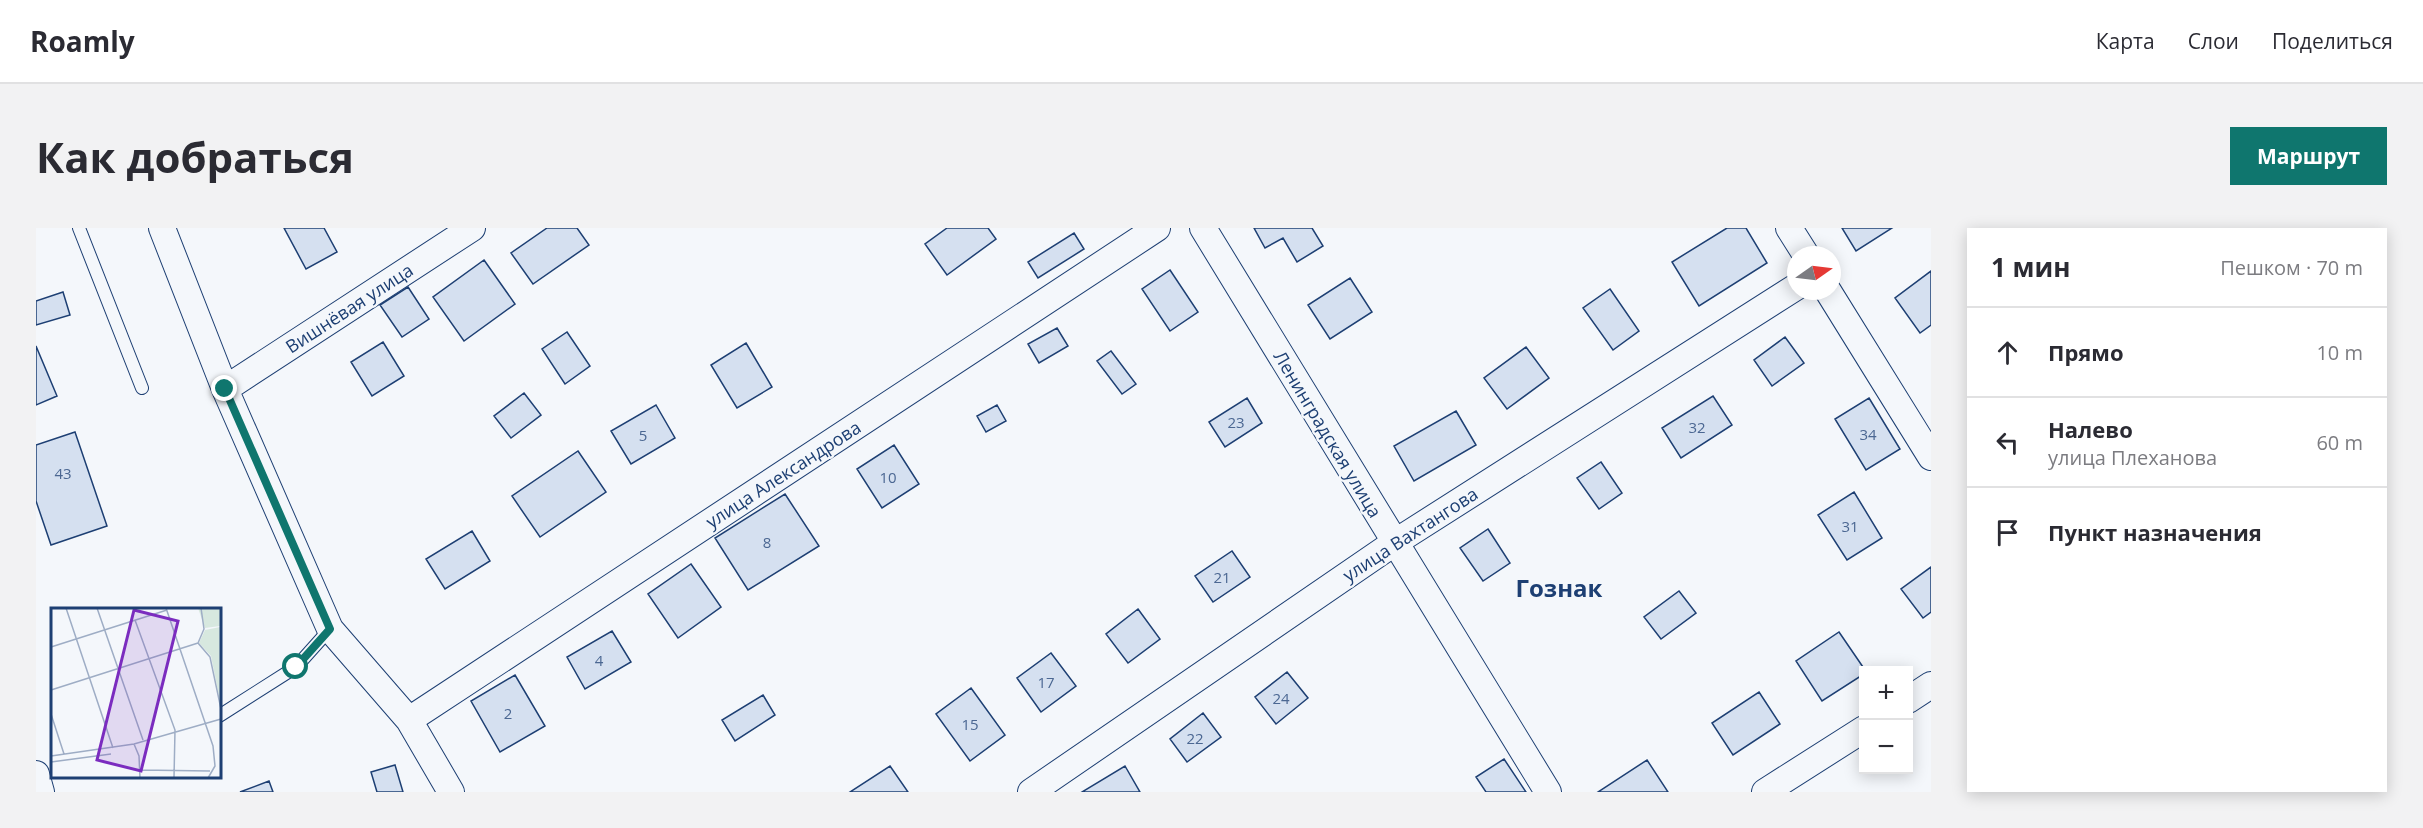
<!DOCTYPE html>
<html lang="ru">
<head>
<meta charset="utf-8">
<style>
  body { margin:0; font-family:"Open Sans",sans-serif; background:#f2f2f3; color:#2b2b33 }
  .controls { position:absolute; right:18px; bottom:18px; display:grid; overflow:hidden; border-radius:0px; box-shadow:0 3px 15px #0003 }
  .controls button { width:54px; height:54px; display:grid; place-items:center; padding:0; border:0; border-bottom:2px solid #e1e1e2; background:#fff; color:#2b2b33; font:30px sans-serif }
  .compass { position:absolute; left:1751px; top:18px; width:54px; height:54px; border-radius:50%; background:#fff; box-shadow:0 3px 15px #0003; rotate:76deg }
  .stop { position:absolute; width:18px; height:18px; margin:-14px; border:4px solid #0f766e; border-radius:50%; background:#fff }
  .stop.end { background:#0f766e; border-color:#fff; box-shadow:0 2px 6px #0008 }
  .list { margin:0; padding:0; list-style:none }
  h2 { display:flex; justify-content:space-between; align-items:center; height:78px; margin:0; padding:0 24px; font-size:26px }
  h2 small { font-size:20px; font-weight:400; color:#7c7c81 }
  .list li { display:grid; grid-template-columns:39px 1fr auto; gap:18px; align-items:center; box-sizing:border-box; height:90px; padding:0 24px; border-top:2px solid #e1e1e2 }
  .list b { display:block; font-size:22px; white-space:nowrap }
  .list p { margin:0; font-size:20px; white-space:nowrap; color:#7c7c81 }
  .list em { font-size:20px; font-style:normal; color:#7c7c81 }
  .icon { flex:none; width:33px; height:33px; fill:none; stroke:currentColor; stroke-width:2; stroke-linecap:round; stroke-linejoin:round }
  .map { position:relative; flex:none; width:1895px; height:564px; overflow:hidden; border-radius:0px }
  header { display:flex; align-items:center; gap:36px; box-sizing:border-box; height:84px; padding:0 30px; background:#fff; border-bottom:2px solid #e1e1e2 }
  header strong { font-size:28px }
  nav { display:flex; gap:33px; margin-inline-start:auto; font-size:21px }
  .intro { display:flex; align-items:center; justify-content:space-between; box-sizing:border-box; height:144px; padding:0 36px }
  h1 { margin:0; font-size:42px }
  .button { padding:15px 27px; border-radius:0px; background:#0f766e; color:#fff; font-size:21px; font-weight:700 }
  main { display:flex; gap:36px; padding:0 36px }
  aside { flex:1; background:#fff; border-radius:0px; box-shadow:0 3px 15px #0003 }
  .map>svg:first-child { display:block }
  .building { fill:#d5e0f0; stroke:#1d3f73; stroke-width:1.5 }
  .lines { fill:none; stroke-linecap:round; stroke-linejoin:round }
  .service-casing { stroke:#1d3f73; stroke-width:14 }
  .minor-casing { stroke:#1d3f73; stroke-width:28 }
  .service { stroke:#f4f7fb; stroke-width:12 }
  .minor { stroke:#f4f7fb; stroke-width:26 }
  .route { stroke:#0f766e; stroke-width:8 }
  .labels { text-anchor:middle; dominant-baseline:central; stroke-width:4.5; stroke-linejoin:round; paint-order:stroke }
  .number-label { font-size:15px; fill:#4b6792 }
  .street-label { font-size:18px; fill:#1d3f73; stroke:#f4f7fb }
  .district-label { font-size:24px; font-weight:bold; fill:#1d3f73; stroke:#f4f7fb }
  .inset-road { fill:none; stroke:#9eadc5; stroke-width:1.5 }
  .view { fill:#7b2cbf; fill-opacity:0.15; stroke:#7b2cbf; stroke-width:3 }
  .inset-edge { fill:none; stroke:#1d3f73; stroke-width:3 }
</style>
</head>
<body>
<header>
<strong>Roamly</strong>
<nav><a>Карта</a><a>Слои</a><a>Поделиться</a></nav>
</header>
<div class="intro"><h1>Как добраться</h1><a class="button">Маршрут</a></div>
<main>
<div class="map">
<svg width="1895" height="564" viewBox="0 0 1895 564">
  <rect width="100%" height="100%" fill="#f4f7fb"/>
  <!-- building -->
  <path class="building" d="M248 0H288L301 24 270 41Z
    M511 0H541L553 17 497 56 475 25Z
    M911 0H952L960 11 911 47 889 16Z
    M1218 0H1276L1287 18 1261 34 1247 10 1229 20Z
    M1691 0H1710L1731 35 1663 78 1636 34Z
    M1806 0H1856L1820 23Z
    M1038 5 1048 21 1002 50 992 34Z
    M448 32 479 76 428 113 397 69Z
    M1134 42 1162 84 1134 103 1106 61Z
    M1895 43V97L1884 105 1859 70Z
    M1314 50 1336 84 1294 111 1272 77Z
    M372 59 393 91 366 109 344 77Z
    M1574 61 1603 103 1577 122 1547 80Z
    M27 64 34 87 0 97V73Z
    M1021 100 1032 118 1003 135 992 116Z
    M531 104 554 138 529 156 506 121Z
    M1749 109 1768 135 1736 158 1718 132Z
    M347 114 368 148 336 168 315 134Z
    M710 115 736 159 701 180 675 137Z
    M0 118 21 168 0 177Z
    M1490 119 1513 150 1471 181 1448 150Z
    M1075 123 1100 156 1086 166 1061 133Z
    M488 165 505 187 475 210 458 188Z
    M1677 168 1696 197 1645 230 1626 200Z
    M1211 170 1226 195 1189 219 1173 194Z
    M1833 170 1864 221 1830 242 1799 191Z
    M620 177 639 210 595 236 575 203Z
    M961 177 970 193 950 204 941 188Z
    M1420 183 1440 217 1378 253 1358 218Z
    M39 204 71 298 15 317 0 273V217Z
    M858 217 883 256 846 280 821 241Z
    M542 223 570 264 504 309 476 268Z
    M1565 234 1586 265 1563 281 1541 250Z
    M1818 264 1846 310 1811 332 1782 287Z
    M749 266 783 318 712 362 679 310Z
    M1452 301 1474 335 1447 353 1424 320Z
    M436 303 454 333 409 361 390 331Z
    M1196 323 1214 349 1177 374 1159 348Z
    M655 336 685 379 642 410 612 366Z
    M1895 339V384L1887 390 1865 361Z
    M1643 363 1660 385 1625 411 1608 389Z
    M1102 381 1124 411 1092 435 1070 406Z
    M576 403 595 434 549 461 531 429Z
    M1803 404 1829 442 1828 446 1786 473 1760 433Z
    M1015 425 1040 458 1005 484 981 450Z
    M1251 444 1272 470 1240 496 1219 469Z
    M479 447 509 498 464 524 435 473Z
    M935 460 969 507 934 533 900 486Z
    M1723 464 1744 496 1697 527 1676 495Z
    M727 467 739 487 699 513 686 492Z
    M1167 485 1185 509 1151 534 1134 511Z
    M1468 531 1490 564H1450L1440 549Z
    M1611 532 1632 564H1562Z
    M359 537 367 564H341L335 544Z
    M854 538 872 564H814Z
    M1089 538 1104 564H1046Z
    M233 553 237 564H204Z"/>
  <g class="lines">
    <defs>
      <path id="service" d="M43 0 106 160
        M183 488 260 439 294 401"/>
      <path id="minor" d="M126 0 189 161 294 401 373 492 415 564
        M1167 0 1512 564
        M1753 0 1770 27
        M1792 63 1895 229
        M189 161 436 0
        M1872 472 1895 457
        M373 492 1121 0
        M0 546 5 564
        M995 564 1358 315 1760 59
        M1729 564 1828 501"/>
    </defs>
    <!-- service casing -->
    <use href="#service" class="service-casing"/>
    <!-- minor casing -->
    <use href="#minor" class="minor-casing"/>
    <!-- service -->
    <use href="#service" class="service"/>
    <!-- minor -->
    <use href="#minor" class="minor"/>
  </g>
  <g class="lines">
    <!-- route -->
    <path class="route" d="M189 161 294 401 260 439"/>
  </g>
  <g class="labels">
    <!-- number labels -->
    <g class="number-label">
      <text x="1200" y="194">23</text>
      <text x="1661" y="199">32</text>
      <text x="1832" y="206">34</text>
      <text x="607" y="207">5</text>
      <text x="27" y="245">43</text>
      <text x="852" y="249">10</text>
      <text x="1814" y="298">31</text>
      <text x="731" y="314">8</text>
      <text x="1186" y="349">21</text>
      <text x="563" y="432">4</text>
      <text x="1010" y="454">17</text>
      <text x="1245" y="470">24</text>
      <text x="472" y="485">2</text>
      <text x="934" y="496">15</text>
      <text x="1159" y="510">22</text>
    </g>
    <!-- street labels -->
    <g class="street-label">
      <text transform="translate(313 80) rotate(-33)">Вишнёвая улица</text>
      <text transform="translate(1292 206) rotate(59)">Ленинградская улица</text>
      <text transform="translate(747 246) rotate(-33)">улица Александрова</text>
      <text transform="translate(1374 306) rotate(-33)">улица Вахтангова</text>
    </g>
    <!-- district labels -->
    <g class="district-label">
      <text x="1523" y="359">Гознак</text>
    </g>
  </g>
  <!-- overview -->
  <g transform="translate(15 380)">
    <rect width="170" height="170" fill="#f4f7fb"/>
    <path d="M147 0H169V18L154 20ZM169 19V93L160 48 148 35 154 22Z" fill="#d7e8df"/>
    <path class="inset-road" d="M15 0 62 140M46 0 92 132M115 0 162 138 164 158 157 170M150 0 153 21 147 35 159 49 170 101M84 12 124 122 123 170M0 39 116 2M0 82 147 35M0 106 13 146M83 136 88 148 89 170M0 148 83 136 170 111M0 154 60 146M89 162 159 163"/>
    <path class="view" d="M83 2 127 13 90 163 46 152Z"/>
    <rect width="170" height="170" class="inset-edge"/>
  </g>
</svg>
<div class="controls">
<button>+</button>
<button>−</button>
</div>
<svg class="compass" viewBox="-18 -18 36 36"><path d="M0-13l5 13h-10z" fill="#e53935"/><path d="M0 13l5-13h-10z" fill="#7c7c81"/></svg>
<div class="stop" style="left:260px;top:439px"></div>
<div class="stop end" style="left:189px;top:161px"></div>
</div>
<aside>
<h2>1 мин<small>Пешком · 70 m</small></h2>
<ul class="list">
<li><svg class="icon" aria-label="ahead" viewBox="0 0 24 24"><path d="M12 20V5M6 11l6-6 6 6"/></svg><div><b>Прямо</b></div><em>10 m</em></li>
<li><svg class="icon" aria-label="left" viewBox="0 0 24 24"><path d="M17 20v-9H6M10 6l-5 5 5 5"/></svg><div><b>Налево</b><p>улица Плеханова</p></div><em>60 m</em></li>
<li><svg class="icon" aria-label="arrive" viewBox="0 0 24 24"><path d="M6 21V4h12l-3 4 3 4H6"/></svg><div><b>Пункт назначения</b></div></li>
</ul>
</aside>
</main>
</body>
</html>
